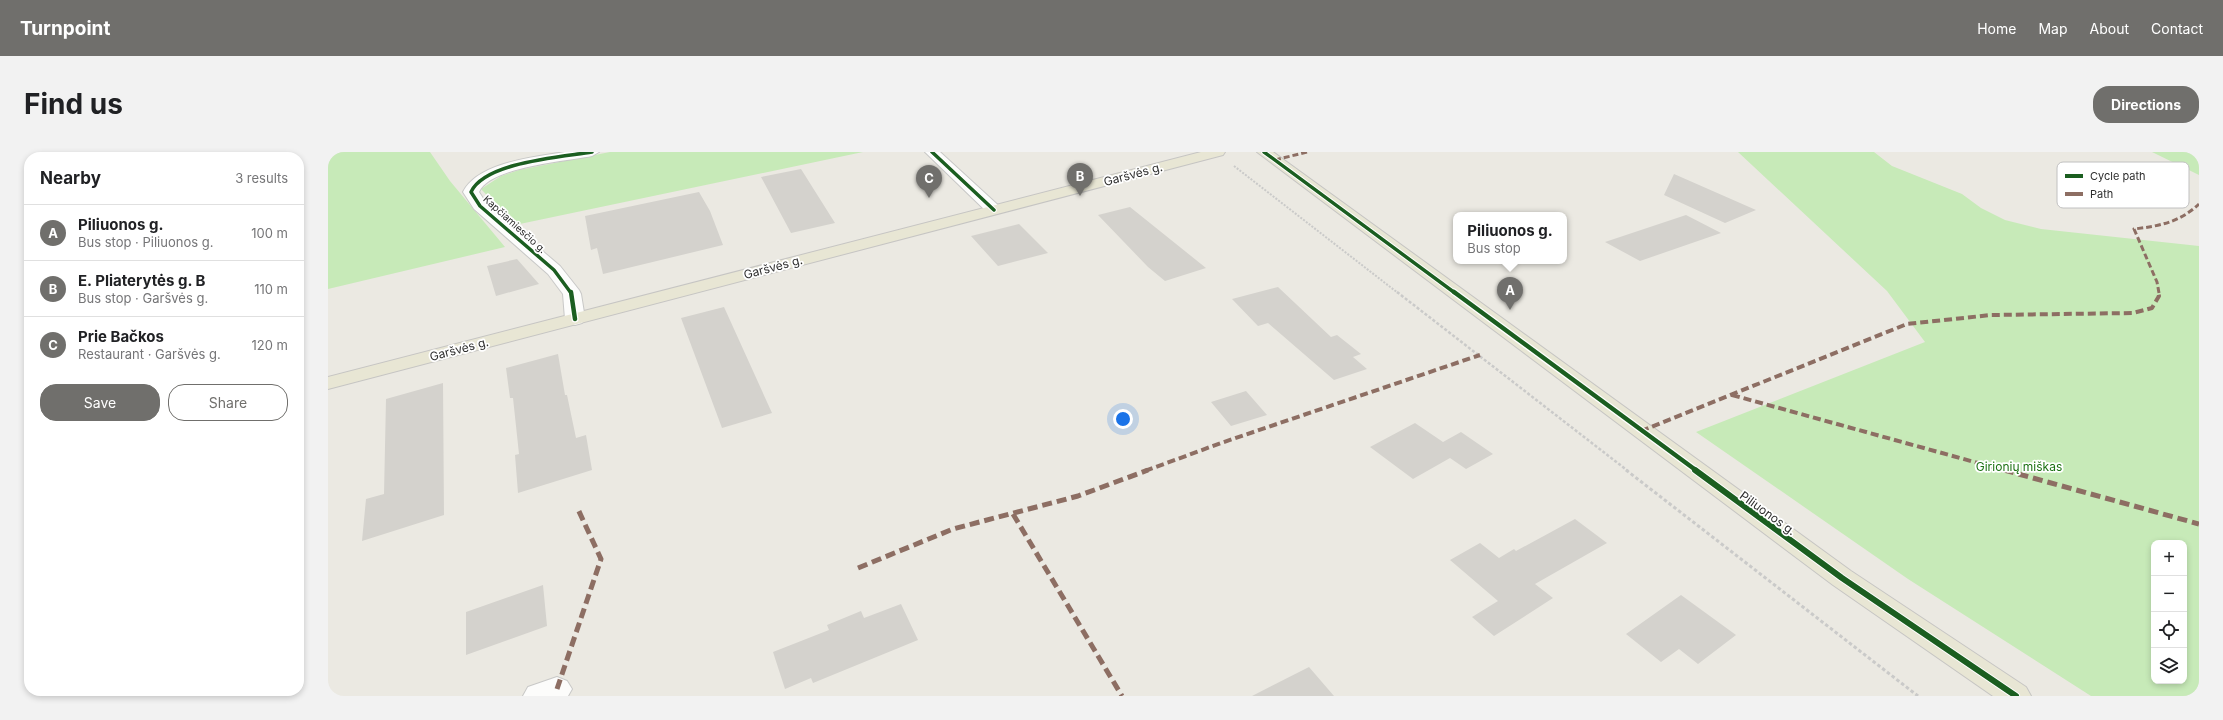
<!DOCTYPE html>
<html lang="en">
<head>
<meta charset="utf-8">
<style>
  body { margin:0; font-family:Inter,sans-serif; background:#f2f2f2; color:#202124 }
  .controls { position:absolute; right:12px; bottom:12px; display:grid; overflow:hidden; border-radius:8px; box-shadow:0 2px 6px #0003 }
  .controls button { width:36px; height:36px; display:grid; place-items:center; padding:0; border:0; border-bottom:1px solid #e0e0e0; background:#fff; color:#202124; font:20px sans-serif }
  .you { position:absolute; left:795px; top:267px; width:14px; height:14px; margin:-10px; border:3px solid #fff; border-radius:50%; background:#1a73e8; box-shadow:0 0 0 6px #1a73e833 }
  .badge { display:grid; place-items:center; width:26px; height:26px; border-radius:50%; background:#706f6c; color:#fff; font-size:13px; font-weight:700 }
  .pin { position:absolute; translate:-50% -33px; filter:drop-shadow(0 1px 2px #0008) }
  .pin::after { content:''; position:absolute; top:21px; width:14px; height:12px; background:inherit; clip-path:polygon(0 0,100% 0,50% 100%) }
  .popup { position:absolute; left:1125px; top:60px; width:114px; height:52px; box-sizing:border-box; display:grid; place-content:center; border-radius:8px; background:#fff; filter:drop-shadow(0 1px 3px #0005); font-size:13px; white-space:nowrap; color:#757577 }
  .popup b { font-size:15px; color:#202124 }
  .popup::after { content:''; position:absolute; left:50%; top:100%; margin-left:-8px; border:8px solid transparent; border-top-color:#fff }
  .list { margin:0; padding:0; list-style:none }
  h2 { display:flex; justify-content:space-between; align-items:center; height:52px; margin:0; padding:0 16px; font-size:17px }
  h2 small { font-size:13px; font-weight:400; color:#757577 }
  .list li { display:grid; grid-template-columns:26px 1fr auto; gap:12px; align-items:center; box-sizing:border-box; height:56px; padding:0 16px; border-top:1px solid #e0e0e0 }
  .list b { display:block; font-size:15px; white-space:nowrap }
  .list p { margin:0; font-size:13px; white-space:nowrap; color:#757577 }
  .list em { font-size:13px; font-style:normal; color:#757577 }
  .actions { display:flex; gap:8px; padding:12px 16px }
  .actions a { flex:1; padding:9px 0; border:1px solid #706f6c; border-radius:16px; text-align:center; font-size:14px; color:#706f6c }
  .actions .main { background:#706f6c; color:#fff }
  .icon { flex:none; width:22px; height:22px; fill:none; stroke:currentColor; stroke-width:2; stroke-linecap:round; stroke-linejoin:round }
  .map { position:relative; flex:none; width:1871px; height:544px; overflow:hidden; border-radius:16px }
  header { display:flex; align-items:center; gap:24px; box-sizing:border-box; height:56px; padding:0 20px; background:#706f6c; color:#fff }
  header strong { font-size:19px }
  nav { display:flex; gap:22px; margin-inline-start:auto; font-size:14px }
  .intro { display:flex; align-items:center; justify-content:space-between; box-sizing:border-box; height:96px; padding:0 24px }
  h1 { margin:0; font-size:28px }
  .button { padding:10px 18px; border-radius:16px; background:#706f6c; color:#fff; font-size:14px; font-weight:700 }
  main { display:flex; gap:24px; padding:0 24px }
  aside { flex:1; background:#fff; border-radius:16px; box-shadow:0 2px 6px #0003 }
  .map>svg:first-child { display:block }
  .green { fill:#c7eab8; fill-rule:evenodd }
  .building { fill:#d4d2cd }
  .lines { fill:none; stroke-linecap:round; stroke-linejoin:round }
  .minor-casing { stroke:#c8c8c7; stroke-width:2 }
  .major-casing { stroke:#c6c5c3; stroke-width:2 }
  .path-far2 { stroke:#cacac9; stroke-width:2; stroke-dasharray:2 1.5; stroke-linecap:butt }
  .path-far1 { stroke:#cacac9; stroke-width:2.5; stroke-dasharray:3 2; stroke-linecap:butt }
  .path { stroke:#cacac9; stroke-width:3; stroke-dasharray:3.5 2.5; stroke-linecap:butt }
  .minor { fill:#fcfcfb; fill-rule:evenodd }
  .major { fill:#e8e6d4; fill-rule:evenodd }
  .quiet-far2 { stroke:#8d6e63; stroke-width:3; stroke-dasharray:6 3; stroke-linecap:butt }
  .quiet-far1 { stroke:#8d6e63; stroke-width:4; stroke-dasharray:8 4; stroke-linecap:butt }
  .quiet { stroke:#8d6e63; stroke-width:5; stroke-dasharray:10 5; stroke-linecap:butt }
  .cycleway-far2-casing { stroke:#fff; stroke-width:5.5 }
  .cycleway-far1-casing { stroke:#fff; stroke-width:7 }
  .cycleway-casing { stroke:#fff; stroke-width:8 }
  .cycleway-far2 { stroke:#1b5e20; stroke-width:3.5 }
  .cycleway-far1 { stroke:#1b5e20; stroke-width:4.5 }
  .cycleway { stroke:#1b5e20; stroke-width:6 }
  .labels { text-anchor:middle; dominant-baseline:central; stroke-width:3.5; stroke-linejoin:round; paint-order:stroke }
  .far-street-label { font-size:10px; fill:#2d2d2d; stroke:#fff }
  .street-label { font-size:12px; fill:#2d2d2d; stroke:#fff }
  .park-label { font-size:12px; fill:#1d7214; stroke:#fff }
  .key { fill:#fff; stroke:#c0c0c0; stroke-width:1 }
  .key-label { font-size:11px; fill:#2d2d2d }
</style>
</head>
<body>
<header>
<strong>Turnpoint</strong>
<nav><a>Home</a><a>Map</a><a>About</a><a>Contact</a></nav>
</header>
<div class="intro"><h1>Find us</h1><a class="button">Directions</a></div>
<main>
<aside>
<h2>Nearby<small>3 results</small></h2>
<ul class="list">
<li><span class="badge">A</span><div><b>Piliuonos g.</b><p>Bus stop · Piliuonos g.</p></div><em>100 m</em></li>
<li><span class="badge">B</span><div><b>E. Pliaterytės g. B</b><p>Bus stop · Garšvės g.</p></div><em>110 m</em></li>
<li><span class="badge">C</span><div><b>Prie Bačkos</b><p>Restaurant · Garšvės g.</p></div><em>120 m</em></li>
</ul>
<div class="actions"><a class="main">Save</a><a>Share</a></div>
</aside>
<div class="map">
<svg width="1871" height="544" viewBox="0 0 1871 544">
  <rect width="100%" height="100%" fill="#ebe9e2"/>
  <!-- green -->
  <path class="green" d="M0 0H102L122 29 177 95 0 137Z
    M282 0H535L187 73 153 37 173 24 191 18Z
    M1410 0H1546L1564 14 1634 42 1653 56 1677 68 1713 77 1871 94V544H1763L1580 427 1368 280 1597 190 1559 139ZM1826 391H1856V529H1826Z
    M1824 0H1871V23Z"/>
  <!-- building -->
  <path class="building" d="M473 17 507 71 463 81 433 25Z
    M1346 22 1428 58 1397 71 1336 43Z
    M1818 27 1862 51 1800 54 1759 29Z
    M371 40 382 59 395 93 275 122 269 96 263 98 257 64Z
    M802 55 878 116 837 129 820 115 770 63Z
    M1358 63 1393 81 1312 109 1277 90Z
    M691 72 720 101 670 114 643 84Z
    M189 107 211 132 168 144 159 114Z
    M950 135 1003 185 1009 183 1033 202 1025 205 1039 217 1006 228 940 171 930 174 904 147Z
    M396 155 444 261 394 276 353 166Z
    M230 202 237 243H239L248 286 258 283 264 318 190 341 187 303 191 302 185 246H182L178 216Z
    M115 231 116 363 34 389 38 347 56 342 58 247Z
    M918 239 939 263 903 274 883 250Z
    M1087 271 1115 290 1133 280 1165 302 1138 317 1122 306 1085 327 1042 295Z
    M1247 367 1279 391 1207 432 1225 446 1166 484 1144 465 1170 449 1122 408 1152 391 1171 406 1186 397 1188 399Z
    M215 433 219 474 138 503V460Z
    M1353 443 1408 483 1370 512 1351 497 1333 510 1298 482Z
    M573 452 590 488 485 531 483 526 457 537 445 500 501 478 499 473 533 459 536 466Z
    M981 515 1006 544H924Z"/>
  <g class="lines">
    <defs>
      <path id="minor" d="M237 0H271L264 4C238 9 162 15 151 40L158 51 232 114 251 138 253 142 257 167 254 171 247 173 240 171 237 167 235 142 220 122 146 57 135 40C150 10 207 5 237 0Z
        M597 0H612L672 55 674 58 672 61H660Z
        M229 525 239 529 244 537 240 544H195L200 535Z"/>
      <path id="major" d="M873 0H897L895 3 0 237V225Z
        M929 0H945L1523 419 1698 535 1703 544H1665L1505 433Z"/>
    </defs>
    <!-- minor casing -->
    <use href="#minor" class="minor-casing"/>
    <!-- major casing -->
    <use href="#major" class="major-casing"/>
    <!-- path-far2 -->
    <path class="path-far2" d="M906 14 1070 141"/>
    <!-- path-far1 -->
    <path class="path-far1" d="M1069 140 1300 319"/>
    <!-- path -->
    <path class="path" d="M1298 318 1590 544"/>
    <!-- minor -->
    <use href="#minor" class="minor"/>
    <!-- major -->
    <use href="#major" class="major"/>
    <!-- quiet-far2 -->
    <path class="quiet-far2" d="M947 8 979 0
      M1831 141 1829 130 1806 77C1832 74 1852 70 1871 52"/>
    <!-- quiet-far1 -->
    <path class="quiet-far1" d="M1404 243 1679 319
      M1313 279 1579 172 1663 163 1805 161 1824 156 1831 144 1830 140
      M817 319 893 291 1152 203"/>
    <!-- quiet -->
    <path class="quiet" d="M1676 318 1871 372
      M685 362 794 544
      M530 416 625 377 750 344 820 318
      M229 537 273 407 249 355"/>
    <defs>
      <path id="cycleway-far2" d="M604 0 666 58
        M936 0 1127 141
        M243 141 226 118 152 54 143 40C157 10 234 5 264 0"/>
      <path id="cycleway-far1" d="M243 140 247 167
        M1126 140 1369 319"/>
      <path id="cycleway" d="M1367 318 1514 426 1688 544"/>
    </defs>
    <!-- cycleway-far2 casing -->
    <use href="#cycleway-far2" class="cycleway-far2-casing"/>
    <!-- cycleway-far1 casing -->
    <use href="#cycleway-far1" class="cycleway-far1-casing"/>
    <!-- cycleway casing -->
    <use href="#cycleway" class="cycleway-casing"/>
    <!-- cycleway-far2 -->
    <use href="#cycleway-far2" class="cycleway-far2"/>
    <!-- cycleway-far1 -->
    <use href="#cycleway-far1" class="cycleway-far1"/>
    <!-- cycleway -->
    <use href="#cycleway" class="cycleway"/>
  </g>
  <g class="labels">
    <!-- far-street labels -->
    <g class="far-street-label">
      <text transform="translate(187 72) rotate(42)">Kapčiamiesčio g.</text>
    </g>
    <!-- street labels -->
    <g class="street-label">
      <text transform="translate(805 22) rotate(-15)">Garšvės g.</text>
      <text transform="translate(445 115) rotate(-15)">Garšvės g.</text>
      <text transform="translate(131 197) rotate(-15)">Garšvės g.</text>
      <text transform="translate(1440 361) rotate(36)">Piliuonos g.</text>
    </g>
    <!-- park labels -->
    <g class="park-label">
      <text x="1691" y="314">Girionių miškas</text>
    </g>
  </g>
  <!-- legend -->
  <rect x="1729" y="10" width="132" height="46" rx="6" class="key"/>
  <rect x="1737" y="22" width="18" height="4" fill="#1b5e20"/>
  <rect x="1737" y="40" width="18" height="4" fill="#8d6e63"/>
  <g class="key-label">
    <text x="1762" y="28">Cycle path</text>
    <text x="1762" y="46">Path</text>
  </g>
</svg>
<div class="controls">
<button>+</button>
<button>−</button>
<button><svg class="icon" aria-label="locate" viewBox="0 0 24 24"><circle cx="12" cy="12" r="6"/><path d="M12 2v4M12 18v4M2 12h4M18 12h4"/></svg></button>
<button><svg class="icon" aria-label="layers" viewBox="0 0 24 24"><path d="M12 4l9 5-9 5-9-5zM3 14l9 5 9-5"/></svg></button>
</div>
<div class="you"></div>
<div class="pin badge" style="left:1182px;top:158px">A</div>
<div class="popup"><b>Piliuonos g.</b>Bus stop</div>
<div class="pin badge" style="left:752px;top:44px">B</div>
<div class="pin badge" style="left:601px;top:46px">C</div>
</div>
</main>
</body>
</html>
